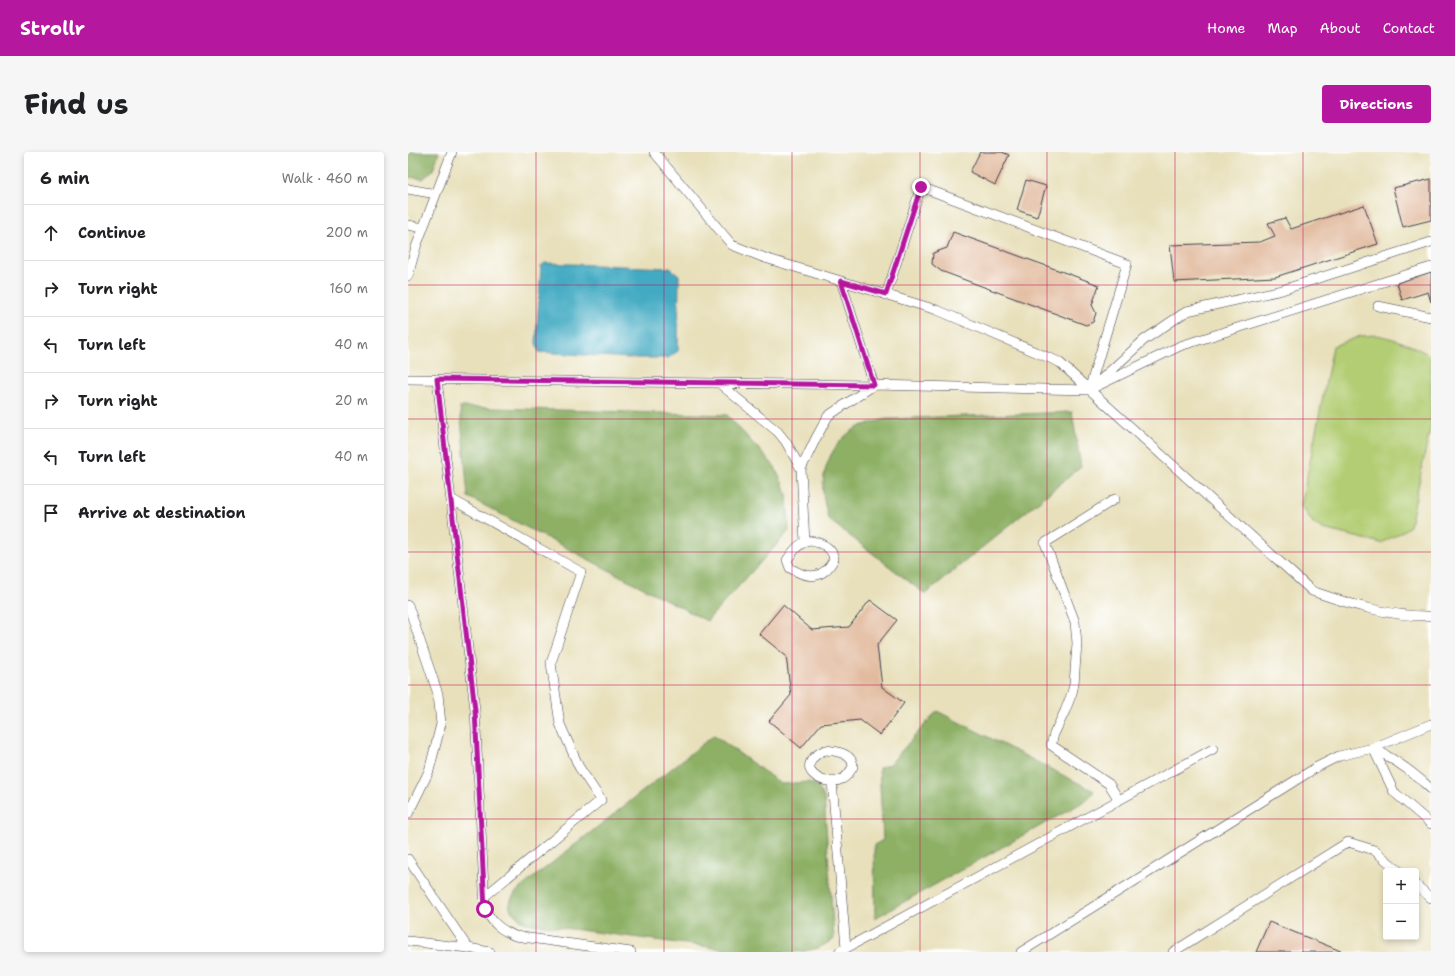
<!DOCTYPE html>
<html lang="en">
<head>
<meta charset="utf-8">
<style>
  body { margin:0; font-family:"Shantell Sans",sans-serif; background:#f6f6f6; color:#202124 }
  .controls { position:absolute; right:12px; bottom:12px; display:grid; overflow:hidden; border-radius:4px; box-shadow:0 2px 6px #0003 }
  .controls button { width:36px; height:36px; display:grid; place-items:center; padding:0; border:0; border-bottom:1px solid #e0e0e0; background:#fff; color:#202124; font:20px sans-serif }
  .stop { position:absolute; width:12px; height:12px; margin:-9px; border:3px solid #b5179e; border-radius:50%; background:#fff }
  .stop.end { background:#b5179e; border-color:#fff; box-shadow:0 1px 4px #0008 }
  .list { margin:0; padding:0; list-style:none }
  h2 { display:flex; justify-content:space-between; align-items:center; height:52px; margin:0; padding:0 16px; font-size:17px }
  h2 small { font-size:13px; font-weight:400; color:#757577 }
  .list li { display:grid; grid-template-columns:26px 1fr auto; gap:12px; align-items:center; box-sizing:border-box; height:56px; padding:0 16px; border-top:1px solid #e0e0e0 }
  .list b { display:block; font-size:15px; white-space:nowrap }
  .list em { font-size:13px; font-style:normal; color:#757577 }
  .icon { flex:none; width:22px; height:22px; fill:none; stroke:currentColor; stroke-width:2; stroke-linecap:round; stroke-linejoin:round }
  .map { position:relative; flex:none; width:1023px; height:800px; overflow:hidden; border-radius:4px }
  header { display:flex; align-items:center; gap:24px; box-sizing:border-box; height:56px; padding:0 20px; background:#b5179e; color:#fff }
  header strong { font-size:19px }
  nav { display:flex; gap:22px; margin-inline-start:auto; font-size:14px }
  .intro { display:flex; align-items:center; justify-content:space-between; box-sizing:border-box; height:96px; padding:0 24px }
  h1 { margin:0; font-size:28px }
  .button { padding:10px 18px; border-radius:4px; background:#b5179e; color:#fff; font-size:14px; font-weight:700 }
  main { display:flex; gap:24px; padding:0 24px }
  aside { flex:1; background:#fff; border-radius:4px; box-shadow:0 2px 6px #0003 }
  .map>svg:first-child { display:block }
  .green { fill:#b2cd73; stroke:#6a7857 }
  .forest { fill:#8db065; stroke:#586950 }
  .water { fill:#42aac2; stroke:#32667e }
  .building { fill:#e1b99c }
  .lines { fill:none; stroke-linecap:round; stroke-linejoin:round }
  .service-casing { stroke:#403e4e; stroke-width:10 }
  .service { stroke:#fff; stroke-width:9 }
  .route { stroke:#b5179e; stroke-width:5 }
  .grid { fill:none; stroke:#c2185b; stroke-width:1; stroke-opacity:0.55 }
</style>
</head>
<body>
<header>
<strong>Strollr</strong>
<nav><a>Home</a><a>Map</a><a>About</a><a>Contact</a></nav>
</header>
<div class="intro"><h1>Find us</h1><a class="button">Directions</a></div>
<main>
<aside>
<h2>6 min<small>Walk · 460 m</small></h2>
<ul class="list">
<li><svg class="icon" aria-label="ahead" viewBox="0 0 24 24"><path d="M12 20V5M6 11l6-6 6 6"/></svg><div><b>Continue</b></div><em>200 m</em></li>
<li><svg class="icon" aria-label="right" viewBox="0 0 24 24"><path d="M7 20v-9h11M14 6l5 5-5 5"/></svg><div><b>Turn right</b></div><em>160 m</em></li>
<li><svg class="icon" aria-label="left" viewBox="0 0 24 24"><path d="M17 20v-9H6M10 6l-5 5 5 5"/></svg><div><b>Turn left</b></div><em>40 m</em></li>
<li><svg class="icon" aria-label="right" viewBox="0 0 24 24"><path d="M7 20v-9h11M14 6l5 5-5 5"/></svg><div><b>Turn right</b></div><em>20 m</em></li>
<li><svg class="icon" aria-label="left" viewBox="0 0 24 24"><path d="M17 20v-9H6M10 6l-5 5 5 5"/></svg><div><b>Turn left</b></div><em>40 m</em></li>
<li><svg class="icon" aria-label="arrive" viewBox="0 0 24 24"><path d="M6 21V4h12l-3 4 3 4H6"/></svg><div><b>Arrive at destination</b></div></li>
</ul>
</aside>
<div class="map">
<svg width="1023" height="800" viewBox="0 0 1023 800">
  <rect width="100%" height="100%" fill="#fff"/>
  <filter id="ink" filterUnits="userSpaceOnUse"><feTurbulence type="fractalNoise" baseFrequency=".025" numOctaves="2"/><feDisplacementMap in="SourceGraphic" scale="8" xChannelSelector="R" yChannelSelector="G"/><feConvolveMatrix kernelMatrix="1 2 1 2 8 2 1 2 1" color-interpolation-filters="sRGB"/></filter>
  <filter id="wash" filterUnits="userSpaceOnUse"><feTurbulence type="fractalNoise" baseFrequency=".012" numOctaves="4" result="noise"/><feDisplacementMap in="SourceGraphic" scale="16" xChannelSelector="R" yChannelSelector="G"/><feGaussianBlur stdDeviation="0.9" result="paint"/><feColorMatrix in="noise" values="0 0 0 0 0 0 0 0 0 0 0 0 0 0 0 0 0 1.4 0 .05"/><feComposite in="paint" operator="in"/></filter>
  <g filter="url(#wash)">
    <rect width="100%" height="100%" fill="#e8e0bb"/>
    <!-- green -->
    <path class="green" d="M969 183C989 187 1006 194 1023 204V272L1002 374 992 381 973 391 915 377 906 372 893 354 925 194 953 184Z"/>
    <!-- forest -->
    <path class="forest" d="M0 0H31L25 18 15 27 0 25Z
      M52 255 319 263 367 315 379 342 381 379 299 469 60 345Z
      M664 260 673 315 517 442 420 367C418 356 414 344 415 333 416 310 429 285 451 275 459 271 469 270 478 267Z
      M529 559 686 639 679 648 467 766 466 693 475 688 471 616 482 612Z
      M306 583 373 632 400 630 409 634 416 645 426 787 411 796 393 800H338L118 771C101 760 95 754 111 737Z"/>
    <!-- water -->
    <path class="water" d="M137 111 262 116 271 123 270 199 260 206H220L131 200 128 191 133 114Z"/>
    <g id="blocks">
      <!-- building -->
      <path class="building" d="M572 0H594L601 3 587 33 562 20Z
        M1023 27V68L995 75 985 36Z
        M618 28 638 34 629 65 609 58Z
        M956 53 970 92 867 125 766 130 762 93 852 90 867 84 860 71 877 66 883 77Z
        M545 80 691 133 684 153 688 161 685 170 678 173 533 119 524 112 525 101 539 96Z
        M1023 120V150L1020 140 994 148 989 131Z
        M462 448 489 468 469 493 474 535 496 551 472 583 452 568 413 572 393 596 361 569 383 543 378 504 351 482 375 453 404 478 441 475Z
        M861 770 935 800H848Z"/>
    </g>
  </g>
  <g filter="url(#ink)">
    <use href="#blocks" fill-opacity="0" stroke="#403e4e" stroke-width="1"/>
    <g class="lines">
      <defs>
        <path id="service" d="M246 0 324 93 357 106 529 158 651 210 904 439C941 452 983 465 1023 464
          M0 37 28 42
          M0 73 15 76
          M0 124 8 95 44 0
          M478 143 513 35 719 112 681 238
          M970 154 1023 165
          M0 227 466 233 681 238 772 194 1023 115
          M29 227 67 558 77 757C85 772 92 777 107 784L223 800
          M312 232 370 280 378 290 393 317 397 390
          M688 232 736 188 779 159 874 138 1023 90
          M393 317 408 286 420 264 466 233 433 129
          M43 347 173 420 143 511 152 572 171 615 193 648 76 745
          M707 347 637 391 667 470 669 491 666 532 664 541 657 559 646 582 643 593 701 632 711 648
          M403 389C414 391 424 395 426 407 415 428 400 427 382 416L379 408C386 398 391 390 403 389Z
          M0 453 30 542 33 572 21 619 0 662
          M965 596 986 640 1023 672
          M965 596C988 608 1004 619 1023 637
          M417 598C428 599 445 601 445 615 442 619 439 625 434 627 415 637 382 614 417 598Z
          M424 629 438 796
          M0 707 60 796 0 789
          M1008 733 1023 746
          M60 796 82 800
          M431 800 805 597
          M613 800 909 615 931 604 965 596 1023 572
          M765 800 940 690 966 698 991 719"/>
      </defs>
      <!-- service casing -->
      <use href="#service" class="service-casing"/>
      <!-- service -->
      <use href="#service" class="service"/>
    </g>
  </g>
  <g class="lines" filter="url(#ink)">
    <!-- route -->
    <path class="route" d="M77 757 67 558 29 227 466 233 433 129 478 142 513 35"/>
  </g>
  <!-- grid -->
  <path class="grid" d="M128 0V800M256 0V800M384 0V800M512 0V800M639 0V800M767 0V800M895 0V800M0 133H1023M0 267H1023M0 400H1023M0 533H1023M0 667H1023"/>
</svg>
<div class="controls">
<button>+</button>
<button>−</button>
</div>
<div class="stop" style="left:77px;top:757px"></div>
<div class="stop end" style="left:513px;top:35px"></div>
</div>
</main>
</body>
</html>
